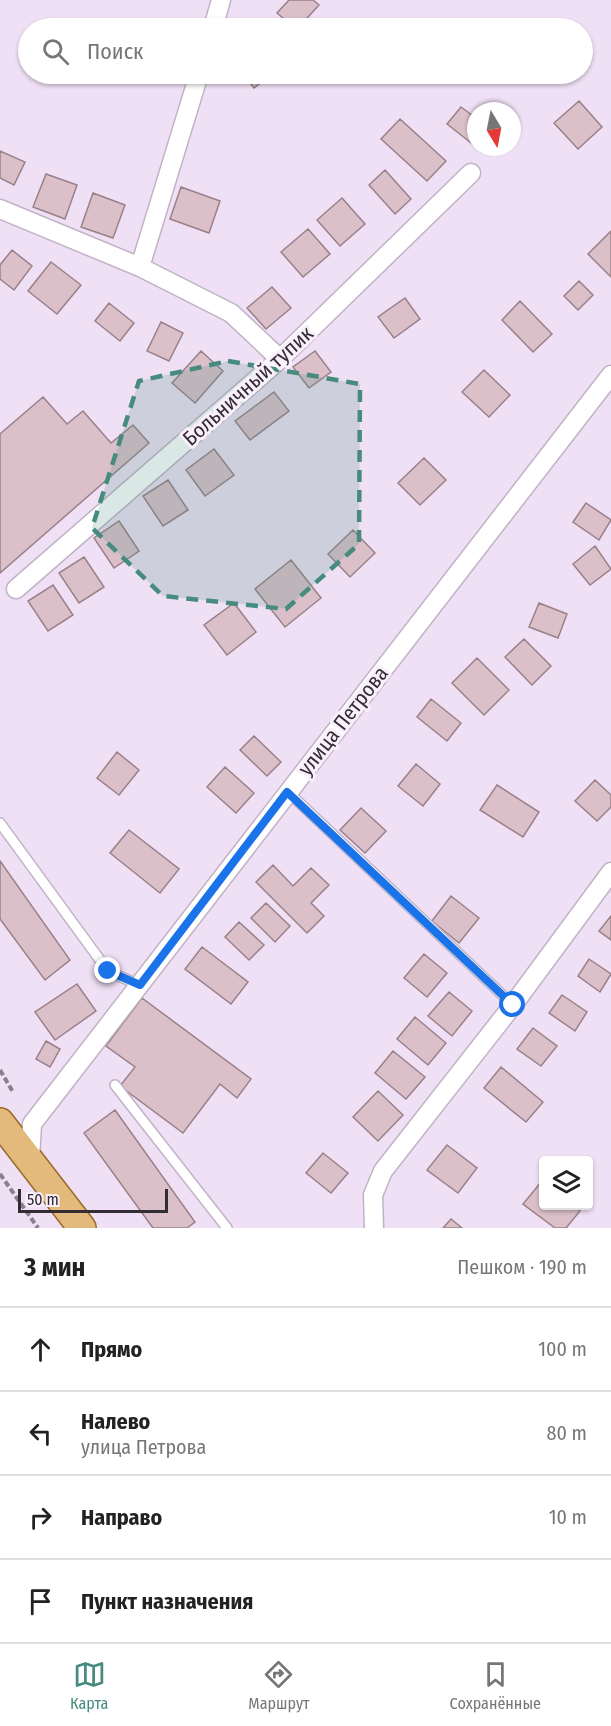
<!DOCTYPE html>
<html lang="ru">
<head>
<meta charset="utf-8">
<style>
  body { margin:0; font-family:"Fira Sans Condensed",sans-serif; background:#f6f6f6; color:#222 }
  .controls { position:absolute; right:18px; bottom:18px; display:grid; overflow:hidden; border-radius:6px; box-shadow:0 2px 4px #0004 }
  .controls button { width:54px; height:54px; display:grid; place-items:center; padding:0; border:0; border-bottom:2px solid #e0e0e0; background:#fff; color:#222; font:30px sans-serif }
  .compass { position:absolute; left:467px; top:102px; width:54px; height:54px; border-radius:50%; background:#fff; box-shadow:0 2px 4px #0004; rotate:170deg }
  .scale { position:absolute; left:18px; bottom:15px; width:150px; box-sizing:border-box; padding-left:6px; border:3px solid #322c34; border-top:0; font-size:16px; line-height:21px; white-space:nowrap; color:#322c34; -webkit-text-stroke:4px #f9f0fc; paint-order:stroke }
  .stop { position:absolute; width:18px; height:18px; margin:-14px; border:4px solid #1a73e8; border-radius:50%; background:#fff }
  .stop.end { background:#1a73e8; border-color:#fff; box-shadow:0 2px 6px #0008 }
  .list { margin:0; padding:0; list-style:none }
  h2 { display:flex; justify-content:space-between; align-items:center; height:78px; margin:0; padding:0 24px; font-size:26px }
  h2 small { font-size:20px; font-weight:400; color:#767676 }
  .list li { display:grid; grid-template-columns:39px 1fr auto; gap:18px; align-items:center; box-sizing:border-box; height:84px; padding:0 24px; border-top:2px solid #e0e0e0 }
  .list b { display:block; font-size:22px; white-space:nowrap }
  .list p { margin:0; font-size:20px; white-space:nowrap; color:#767676 }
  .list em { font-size:20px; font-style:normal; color:#767676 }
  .icon { flex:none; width:33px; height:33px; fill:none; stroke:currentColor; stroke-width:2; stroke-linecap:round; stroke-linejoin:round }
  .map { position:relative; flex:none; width:611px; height:1228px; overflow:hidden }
  .search { position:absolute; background:#fff; box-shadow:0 2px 4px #0004; left:18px; right:18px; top:18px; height:66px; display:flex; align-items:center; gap:15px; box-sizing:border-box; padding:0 21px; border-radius:33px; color:#767676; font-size:22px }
  .sheet { height:414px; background:#fff }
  nav { display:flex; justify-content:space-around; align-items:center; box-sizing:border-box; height:84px; border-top:2px solid #e0e0e0; background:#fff; font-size:16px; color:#767676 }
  nav a { display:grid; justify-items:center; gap:3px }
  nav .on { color:#478b7f }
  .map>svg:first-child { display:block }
  .building { fill:#dbc0c9; stroke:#998089; stroke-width:1.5 }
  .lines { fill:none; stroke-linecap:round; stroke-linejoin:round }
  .service-casing { stroke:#c1b2c6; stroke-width:12 }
  .minor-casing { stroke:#c1b2c6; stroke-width:21 }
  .primary-casing { stroke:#99692a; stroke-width:30 }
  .path { stroke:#897f8d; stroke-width:4; stroke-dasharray:6 3; stroke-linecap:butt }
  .service { stroke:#fff; stroke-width:9 }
  .minor { stroke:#fff; stroke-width:18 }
  .primary { stroke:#e3b97c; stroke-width:27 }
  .route { stroke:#1a73e8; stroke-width:8 }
  .marked { fill:#478b7f; fill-opacity:0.2; stroke:#478b7f; stroke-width:4.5; stroke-dasharray:12 8; stroke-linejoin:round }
  .labels { text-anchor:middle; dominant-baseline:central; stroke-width:6; stroke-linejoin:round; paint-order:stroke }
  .street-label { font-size:21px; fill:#322c34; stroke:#f9f0fc }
</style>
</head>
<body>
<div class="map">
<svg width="611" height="1228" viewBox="0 0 611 1228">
  <rect width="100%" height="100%" fill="#f0e0f5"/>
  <!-- building -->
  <path class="building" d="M289 0H313L319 5 298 28H295L277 13Z
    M243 74H272L254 88Z
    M579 101 602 127 578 149 554 123Z
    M461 107 476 118 475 146 447 124Z
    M400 119 446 161 427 181 381 139Z
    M0 151 25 162 14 185 0 178Z
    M385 170 411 199 395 214 369 185Z
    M46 174 77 185 65 219 33 207Z
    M181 187 220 201 209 233 170 219Z
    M93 193 125 205 113 238 81 227Z
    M342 198 365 224 340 246 317 220Z
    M308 229 330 254 303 277 281 252Z
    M611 231V277L588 254Z
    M12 250 32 266 14 290 0 279V265Z
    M51 262 81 285 57 314 28 291Z
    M579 281 593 295 578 310 564 296Z
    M272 287 291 308 266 329 247 308Z
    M405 298 420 319 394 338 378 317Z
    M520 301 552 334 533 352 502 320Z
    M109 303 134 323 120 341 95 321Z
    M161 322 183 333 169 361 147 351Z
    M201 351 223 371 195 403 172 383Z
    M315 351 331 372 309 388 293 367Z
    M484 370 510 395 489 417 462 392Z
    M274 392 289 411 250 440 235 421Z
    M43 397 67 424 83 411 111 443 133 425 149 443 0 573V434Z
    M214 449 234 475 205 496 186 470Z
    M424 458 446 480 420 505 398 483Z
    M168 480 188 510 163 526 143 496Z
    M586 503 611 520 599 540 573 522Z
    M119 521 139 551 114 568 94 538Z
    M353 530 375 553 350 577 328 554Z
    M595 546 611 569 590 585 573 564Z
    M84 557 104 587 79 603 59 573Z
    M291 560 321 598 285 627 255 589Z
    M53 585 73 615 48 631 28 601Z
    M234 603 256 632 227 655 204 625Z
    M539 603 567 614 558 638 529 627Z
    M524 639 551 666 532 685 505 657Z
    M477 658 509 690 484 715 452 683Z
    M431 699 461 723 447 741 417 717Z
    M254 736 281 762 267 776 240 750Z
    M117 752 139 770 119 795 97 778Z
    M416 764 440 784 423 806 398 786Z
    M225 767 254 793 236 813 207 787Z
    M595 780 611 795V807L597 821 575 801Z
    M497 785 539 812 523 837 480 810Z
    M361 808 386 831 365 853 340 830Z
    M129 830 179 869 160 893 110 853Z
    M0 861 70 960 45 980 0 919Z
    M273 865 293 886 311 868 329 885 311 903 324 916 307 933 256 882Z
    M451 896 479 918 459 943 432 921Z
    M266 903 290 926 275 942 251 918Z
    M611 916V940L599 931Z
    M239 922 264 945 249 960 225 937Z
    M202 947 248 982 231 1004 185 969Z
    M424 954 447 973 427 997 404 978Z
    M589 959 611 974 600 992 578 976Z
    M77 984 96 1011 55 1040 35 1012Z
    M449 992 472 1011 452 1036 428 1016Z
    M562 995 587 1012 575 1031 549 1013Z
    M142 998 251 1079 237 1098 220 1084 183 1133 120 1086 135 1067 106 1046Z
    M415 1017 446 1043 428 1065 397 1039Z
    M533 1028 557 1046 541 1066 517 1049Z
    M46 1041 60 1049 50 1067 36 1059Z
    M393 1051 425 1077 406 1099 375 1073Z
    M501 1067 543 1102 526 1122 484 1088Z
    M378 1091 403 1115 378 1141 353 1117Z
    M115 1110 195 1222 187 1228H153L84 1133Z
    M447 1145 477 1168 458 1193 427 1170Z
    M323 1153 348 1173 331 1193 306 1173Z
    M542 1181 544 1206H573L580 1211 566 1228H555L523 1204Z
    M451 1219 462 1228H443Z"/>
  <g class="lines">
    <defs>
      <path id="service" d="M288 792 513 1005
        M0 823 108 971 139 985
        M115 1085 227 1228"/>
      <path id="minor" d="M213 28 221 0
        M0 209 140 267 231 313 280 359
        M140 267 199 74
        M16 589 280 359 471 173
        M30 1160 32 1124 611 375
        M374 1228 373 1195 383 1171 513 1005 611 872"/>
      <path id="primary" d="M0 1122 82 1228"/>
    </defs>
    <!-- service casing -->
    <use href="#service" class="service-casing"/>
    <!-- minor casing -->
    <use href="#minor" class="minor-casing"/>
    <!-- primary casing -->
    <use href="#primary" class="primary-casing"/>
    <!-- path -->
    <path class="path" d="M0 1070 13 1092
      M0 1174 38 1228"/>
    <!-- service -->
    <use href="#service" class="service"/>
    <!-- minor -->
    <use href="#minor" class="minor"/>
    <!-- primary -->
    <use href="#primary" class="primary"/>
  </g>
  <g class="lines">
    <!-- route -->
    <path class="route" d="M108 971 140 985 287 792 513 1005"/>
  </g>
  <!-- marked area -->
  <path class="marked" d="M228 361 360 384 359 544 286 609 163 596 92 528 139 381Z"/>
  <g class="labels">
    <!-- street labels -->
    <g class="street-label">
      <text transform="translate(248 386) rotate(-42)">Больничный тупик</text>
      <text transform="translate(343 721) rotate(-52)">улица Петрова</text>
    </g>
  </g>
</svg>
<div class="controls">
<button><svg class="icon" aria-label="layers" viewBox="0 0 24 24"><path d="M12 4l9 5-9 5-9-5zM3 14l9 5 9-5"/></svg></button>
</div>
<svg class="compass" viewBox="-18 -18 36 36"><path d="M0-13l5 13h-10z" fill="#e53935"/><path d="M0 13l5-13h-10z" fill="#767676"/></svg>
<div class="scale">50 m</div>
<div class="stop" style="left:513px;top:1005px"></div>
<div class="stop end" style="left:108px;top:971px"></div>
<div class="search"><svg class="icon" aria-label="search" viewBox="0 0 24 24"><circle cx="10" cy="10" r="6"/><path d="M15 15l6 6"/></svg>Поиск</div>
</div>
<section class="sheet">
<h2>3 мин<small>Пешком · 190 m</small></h2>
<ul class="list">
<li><svg class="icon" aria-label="ahead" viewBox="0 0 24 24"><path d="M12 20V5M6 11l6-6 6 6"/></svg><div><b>Прямо</b></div><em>100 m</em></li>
<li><svg class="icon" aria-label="left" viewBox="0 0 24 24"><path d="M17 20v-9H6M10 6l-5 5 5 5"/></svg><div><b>Налево</b><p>улица Петрова</p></div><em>80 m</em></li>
<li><svg class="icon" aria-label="right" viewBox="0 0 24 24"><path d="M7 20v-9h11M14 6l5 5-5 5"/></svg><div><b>Направо</b></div><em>10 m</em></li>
<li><svg class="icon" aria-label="arrive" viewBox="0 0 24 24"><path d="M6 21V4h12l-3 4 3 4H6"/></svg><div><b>Пункт назначения</b></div></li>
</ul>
</section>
<nav>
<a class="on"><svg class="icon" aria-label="map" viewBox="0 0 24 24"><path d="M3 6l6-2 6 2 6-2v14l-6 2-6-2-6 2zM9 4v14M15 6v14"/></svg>Карта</a>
<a><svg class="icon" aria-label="directions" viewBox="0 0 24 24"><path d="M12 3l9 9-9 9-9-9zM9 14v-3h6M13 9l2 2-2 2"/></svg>Маршрут</a>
<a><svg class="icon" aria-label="saved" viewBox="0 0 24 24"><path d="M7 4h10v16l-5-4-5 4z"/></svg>Сохранённые</a>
</nav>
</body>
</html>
